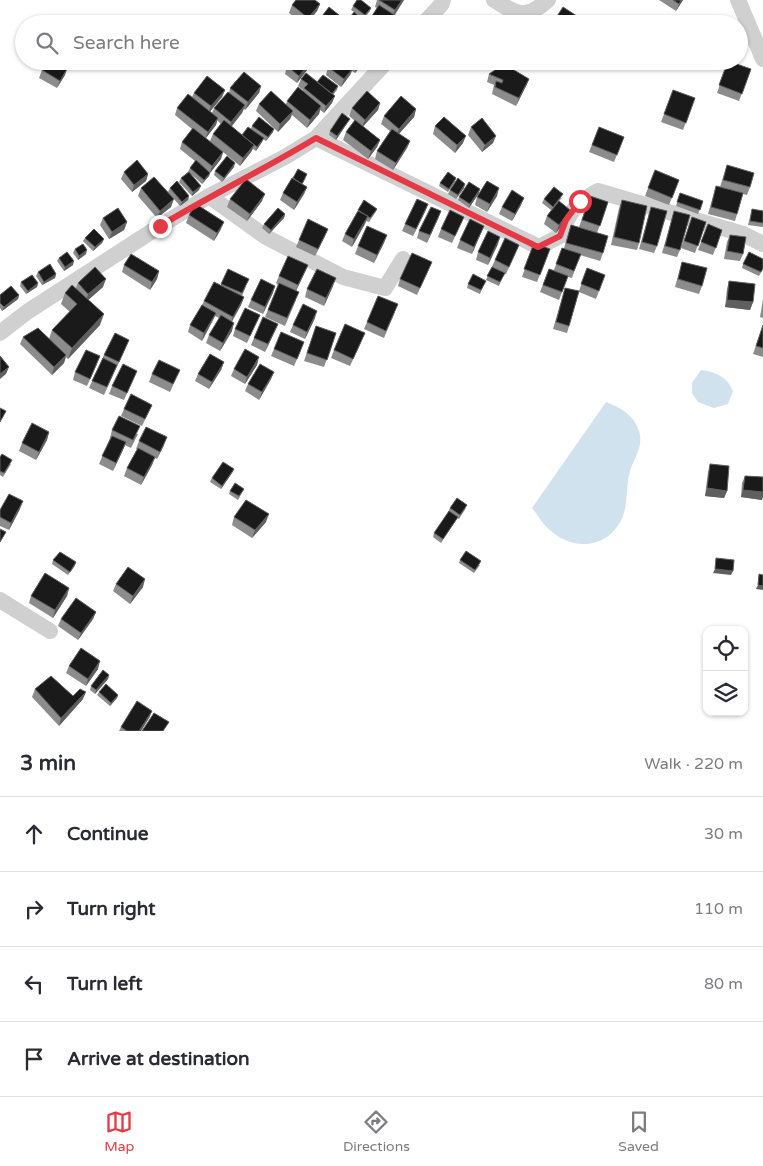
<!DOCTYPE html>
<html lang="en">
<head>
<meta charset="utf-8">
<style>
  body { margin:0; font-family:"Varela Round",sans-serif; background:#f7f7f7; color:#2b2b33 }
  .controls { position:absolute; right:15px; bottom:15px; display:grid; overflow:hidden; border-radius:10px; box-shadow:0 1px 4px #0004 }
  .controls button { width:45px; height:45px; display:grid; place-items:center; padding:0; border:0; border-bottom:1px solid #e1e1e2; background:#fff; color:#2b2b33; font:25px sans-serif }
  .stop { position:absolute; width:15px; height:15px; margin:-11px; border:4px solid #e63946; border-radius:50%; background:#fff }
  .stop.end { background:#e63946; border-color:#fff; box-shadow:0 1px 5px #0008 }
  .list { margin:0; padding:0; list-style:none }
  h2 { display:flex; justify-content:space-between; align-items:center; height:65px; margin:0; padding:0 20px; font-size:21px }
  h2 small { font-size:16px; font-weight:400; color:#7c7c81 }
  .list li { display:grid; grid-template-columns:32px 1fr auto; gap:15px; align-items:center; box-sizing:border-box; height:75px; padding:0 20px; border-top:1px solid #e1e1e2 }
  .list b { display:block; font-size:19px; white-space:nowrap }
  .list em { font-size:16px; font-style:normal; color:#7c7c81 }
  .icon { flex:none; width:28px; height:28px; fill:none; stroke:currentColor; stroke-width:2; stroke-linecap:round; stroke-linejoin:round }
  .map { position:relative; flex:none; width:763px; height:731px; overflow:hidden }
  .search { position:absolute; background:#fff; box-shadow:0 1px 4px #0004; left:15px; right:15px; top:15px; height:55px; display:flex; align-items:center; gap:12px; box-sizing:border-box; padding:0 18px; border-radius:28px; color:#7c7c81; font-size:19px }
  .sheet { height:365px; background:#fff }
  nav { display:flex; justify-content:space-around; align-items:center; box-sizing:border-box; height:70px; border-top:1px solid #e1e1e2; background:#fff; font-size:14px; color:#7c7c81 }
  nav a { display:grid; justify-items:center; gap:2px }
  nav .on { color:#e63946 }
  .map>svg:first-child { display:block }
  .water { fill:#cfe2ee }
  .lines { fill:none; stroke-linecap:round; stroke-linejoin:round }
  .minor { stroke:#d0d0d0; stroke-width:16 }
  .wall { fill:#8c8c8c; fill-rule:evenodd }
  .shaded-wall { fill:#5f5f5f }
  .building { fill:#1a1a1a; stroke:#5f5f5f }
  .route { stroke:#e63946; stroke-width:6 }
</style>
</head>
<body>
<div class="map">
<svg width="763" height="731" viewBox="0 0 763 731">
  <rect width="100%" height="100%" fill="#fff"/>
  <!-- water -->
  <path class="water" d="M701 370C715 372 727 376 733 391L728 404 714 408 698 402 692 393V383Z
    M606 402C621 408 634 415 639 431 644 447 634 457 630 471 626 485 628 502 623 516 610 548 575 552 551 531 543 525 538 515 532 508Z"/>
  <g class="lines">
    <!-- minor -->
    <path class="minor" d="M494 0C518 15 525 20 548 0
      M738 0 763 59
      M423 24 441 5 443 0
      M316 138 539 247 560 236C569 212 576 203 598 191L743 234 763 244
      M209 196 266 237 343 277 385 288 403 259
      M0 333 27 312 160 226 209 196 285 157 316 138 387 61
      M0 600 50 631"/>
  </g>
  <!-- wall -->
  <path class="wall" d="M377 0H404L395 15 399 18 397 24H369L372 16 377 8 375 7Z
    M659 0H683L676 11Z
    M320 4 317 11 307 24H303L289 13 292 5Z
    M353 6 371 8 370 11 364 19 351 10Z
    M291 61H314L297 83 285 74 287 66Z
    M334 61H365L355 73 352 71 350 75 341 87 326 75 328 67Z
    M728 61 751 69 739 101 717 93Z
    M42 70 65 75 57 88 39 78Z
    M489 74 529 79 526 86 516 106 492 94 494 85 487 82Z
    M301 79 338 86 337 90 333 95 332 103 324 113 320 110 319 114 307 128 292 115 290 119 278 132 256 111 259 104H286L287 101 303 91V90L298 86Z
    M261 86 259 93 245 110 244 109 242 113 231 126 242 135 251 129 252 126 273 132 266 141 263 139 262 142 256 151 253 149 251 152 240 166 223 152 221 159 210 173 209 176 202 184 190 173 199 190 192 196 179 182 181 178 188 172 190 168 195 161 180 149 182 142 192 129 175 115 177 108 192 97 194 93 225 90 222 97 210 111 212 113 214 108 229 93 230 88ZM217 120 221 124 213 134 210 141 206 138 216 125Z
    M673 90 695 98 683 130 661 122Z
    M380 103 378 110 363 127 380 140 377 147 368 159 343 140 346 132 355 121 349 116 352 108Z
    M416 109 414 117 399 134 410 141 407 148 393 170 375 159 377 151 390 131 381 124 384 116Z
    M348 122 336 140 329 135 330 131Z
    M435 126 463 143 455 153 433 134Z
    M471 127 493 143 482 152 468 135Z
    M599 127 624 137 614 162 589 152Z
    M727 165 750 187 747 195 743 194 735 221 708 214 716 186 720 187Z
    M234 167 222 182 214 175 215 171Z
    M655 170 679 180 669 205 645 196Z
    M124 172 148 174 146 181 132 192 121 179Z
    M306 178 302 184 307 187 304 194 294 210 280 200 283 193Z
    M456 178 455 182 448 192 439 186 440 183Z
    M141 188 171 207 157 218 138 196Z
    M170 188 189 196 188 200 180 206 168 192Z
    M464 188 456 199 448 194 450 190Z
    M479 193 469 208 458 200 459 197Z
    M680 193 703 201 698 214 676 206Z
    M497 196 487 212 475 205 477 197Z
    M590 196 608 202 597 233 603 253 600 261 580 255 572 278 568 277 559 300 540 292 549 269 554 270 562 248H564L571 225 579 227Z
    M562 198 559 201 568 218 556 233 544 224 547 216 551 210 542 203 544 199Z
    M230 199 262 201 247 221 227 207Z
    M622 200 639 243 637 250 611 245 619 208Z
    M428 204 413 236 402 231 405 224Z
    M521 205 512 221 499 214 502 207Z
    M651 207 657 246 654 253 639 249Z
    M377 209 375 213 369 222 366 221 352 247 342 241 345 234 356 214 358 210Z
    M752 209 763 211V227L748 225Z
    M441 211 427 243 417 238 419 231Z
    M674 211 680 250 677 257 662 253Z
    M285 214 284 218 269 234 262 228 264 224Z
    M189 215 221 229 214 241 186 223Z
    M464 217 452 243 438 237 441 229Z
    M692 217 706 222 695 253 681 248Z
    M103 218 127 222 124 230 109 239 100 225Z
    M708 224 722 230 713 255 698 250Z
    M484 226 472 254 457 248 460 240Z
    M328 229 315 256 296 247 299 240Z
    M387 235 374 263 355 254 358 246Z
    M730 235 743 254 740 261 724 259 727 242Z
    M85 238 104 239 102 243 93 251 83 241Z
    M534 243 550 249 537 282 522 277Z
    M498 244 488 265 476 260 478 252Z
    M519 245 506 274H504L499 286 486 280 495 260Z
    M75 249 86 254 78 260 73 253Z
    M59 258 73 265 64 271 57 261Z
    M682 262 702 286 699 294 675 287Z
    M743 264 763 269 759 276 742 268Z
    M124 265 159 271 157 279 150 290 122 272Z
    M308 265 296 291V300L285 326 265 317 278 285 276 283 279 276Z
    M587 268 605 275 596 299 579 292 567 333 553 329 565 288 579 291Z
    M228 269 246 286 242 296 244 297 241 305 232 322V331L220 351 206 343 209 335 219 318 215 316 213 320 202 341 188 332 190 325 202 305 204 301 221 285Z
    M429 269 417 295 398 286 400 279Z
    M38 272 56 274 55 278 42 285 36 276Z
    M729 281 753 302 750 310 725 307 727 289Z
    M21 282 38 283 37 287 26 294 20 286Z
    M78 283 103 287 88 300 100 325 68 359 66 357 64 363 52 375 20 344 23 337 49 339 52 330 70 312 61 304 65 293 76 288Z
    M468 284H484L480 294 467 288Z
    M275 286 263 314 248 307 251 300Z
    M333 286 324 306 305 297 307 289Z
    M0 295H19L18 299 2 311 0 308Z
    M763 299V318L760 317Z
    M395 312 384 338 364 329 367 322Z
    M260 315 247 343 233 336 235 329Z
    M315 318 305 339 290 332 293 325Z
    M278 324 265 352 251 345 254 338Z
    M763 325V357L753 354Z
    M316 326 336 333 324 367 304 361Z
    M362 340 350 366 331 358 334 350Z
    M126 347 104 395 89 388 104 355Z
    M274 349 301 350 294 366 271 356Z
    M224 362 221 370 209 389 195 381 198 374Z
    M97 364 87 386 73 380 75 372Z
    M257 365 245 384 231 376 234 369Z
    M180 370 170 392 149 382 152 374Z
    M274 372 271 379 259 400 245 391 248 384Z
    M134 378 124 400 109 394 112 386Z
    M152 405 142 426 121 416 124 409Z
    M112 430 138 434 131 448 125 445 113 471 99 464 110 438Z
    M49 432 47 440 36 460 19 451 22 443Z
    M139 441 164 445 157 459 155 458 152 465 141 485 124 476 127 468 137 449H136Z
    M0 457 11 464 3 477 0 475Z
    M710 464 727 491 724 498 705 496 708 472Z
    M234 469 232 473 221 489 210 482 212 478Z
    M745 476 763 477V496L762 500 741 497 742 483Z
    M244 489 242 493 238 500 229 494 230 491Z
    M450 508H466L459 519 457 518 456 520 441 543 433 537 434 533 449 512H448Z
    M20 509 9 530 0 526V510Z
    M234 517 266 522 252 538 232 525Z
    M53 560 76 562 75 566 68 575 52 564Z
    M460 560 480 565 474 573 459 563Z
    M116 584 143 587 130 604 113 591Z
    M69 588 67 596 53 618 29 603 31 596Z
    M96 612 93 619 78 640 58 626 61 619Z
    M69 666 98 669 86 686 66 673Z
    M109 675 108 679 95 694 90 690 91 686Z
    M35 689 73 696 83 699 59 726 32 697Z
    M99 692 118 695 117 698 110 706 97 695Z
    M152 711 149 718 141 731H119L121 727Z"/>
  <!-- shaded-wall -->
  <path class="shaded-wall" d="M402 0H404L392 18 395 10Z
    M681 0H683L676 11 679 4Z
    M320 4 317 11 306 24 308 18Z
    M311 61H314L297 83 299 76Z
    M361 61H365L355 73 357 65Z
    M68 67 65 75 57 88 60 81Z
    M353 68 350 75 341 87 344 79Z
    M529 79 526 86 516 106 519 98Z
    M261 86 259 93 245 110 248 102Z
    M225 90 222 97 208 114 211 106Z
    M335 96 332 103 324 113 326 106Z
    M380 103 378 110 362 127 365 120Z
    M245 105 242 113 229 130 231 122Z
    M321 106 319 114 307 128 310 120Z
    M416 109 414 117 396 137 399 129Z
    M293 111 290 119 278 132 280 124Z
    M218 118 216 125 205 139 208 132Z
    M350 119 336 140 337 136Z
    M274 129 273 132 266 141 268 137Z
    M466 136 463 143 455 153 457 145Z
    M496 136 493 143 482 152 485 145Z
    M264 138 262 142 256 151 257 147Z
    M380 140 377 147 368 159 371 151Z
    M410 141 407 148 393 170 396 163Z
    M254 145 251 152 240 166 243 158Z
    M223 152 221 159 210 173 212 166Z
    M235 163 234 167 222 182 224 178Z
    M210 173 209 176 202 184 204 180Z
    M148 174 146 181 132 192 134 185Z
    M465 184 464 188 456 199 458 195Z
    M201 186 199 190 192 196 193 192Z
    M307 187 304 194 294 210 297 202Z
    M499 188 497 196 487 212 490 204Z
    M480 189 479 193 469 208 470 204Z
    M265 194 262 201 247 221 250 214Z
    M189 196 188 200 180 206 182 202Z
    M524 198 521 205 512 221 515 214Z
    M174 199 171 207 157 218 160 211Z
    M428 204 425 212 413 236 416 229Z
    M570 210 568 218 556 233 559 225Z
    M441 211 438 219 427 243 430 235Z
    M285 214 284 218 269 234 271 230Z
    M368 216 365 224 352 247 354 239Z
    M127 222 124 230 109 239 112 232Z
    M224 222 221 229 214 241 217 233Z
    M484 226 472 254 474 247Z
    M328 229 325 236 315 256 318 249Z
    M387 235 384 243 374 263 377 255Z
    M500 237 498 244 488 265 490 258Z
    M104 239 102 243 93 251 95 247Z
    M87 250 86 254 78 260 79 256Z
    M74 261 73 265 64 271 65 267Z
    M308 265 305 272 295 293 298 285Z
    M159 271 157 279 150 290 152 282Z
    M56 274 55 278 42 285 44 282Z
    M336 278 333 286 324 306 326 298Z
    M106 279 103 287 86 302 88 294Z
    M38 283 37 287 26 294 28 291Z
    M275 286 273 293 263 314 265 307Z
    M19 295 18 299 2 311 4 307Z
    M244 297 241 305 230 324 233 317Z
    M727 300 753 302 750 310 725 307Z
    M317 311 315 318 305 339 307 332Z
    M216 313 213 320 202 341 204 333Z
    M104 314 100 325 68 359 72 348Z
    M234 323 232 331 220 351 223 343Z
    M278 324 275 331 265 352 268 344Z
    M66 355 64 363 52 375 54 367Z
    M259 357 257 365 245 384 247 377Z
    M224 362 221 370 209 389 212 382Z
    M9 367 6 374 0 379V374Z
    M274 372 271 379 259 400 262 392Z
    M49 432 47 440 36 460 39 452Z
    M167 437 164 445 157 459 160 452Z
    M126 442 123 450 113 471 116 463Z
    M155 457 152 465 141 485 144 477Z
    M234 469 232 473 221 489 222 486Z
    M707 488 727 491 724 498 705 496Z
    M743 490 763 492V496L762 500 741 497Z
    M23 501 20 509 9 530 11 523Z
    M269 514 266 522 252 538 255 530Z
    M715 569 733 571 731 575 713 573Z
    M145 579 143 587 130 604 133 596Z
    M758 585 763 586V590L756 589Z
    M69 588 67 596 53 618 55 610Z
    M96 612 93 619 78 640 81 633Z
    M100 661 98 669 86 686 88 679Z
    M109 675 108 679 95 694 96 690Z
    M86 692 83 699 59 726 61 718Z
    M118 695 117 698 110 706 111 703Z
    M152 711 149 718 141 731H139Z"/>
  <!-- building -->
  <path class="building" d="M296 0H315L320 4 308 18 292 5Z
    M357 0H361L371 8 365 15 353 6Z
    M379 0H402L395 10Z
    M673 0H681L679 4Z
    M379 5 399 18 396 24H384L372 16Z
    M329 7 350 24H316Z
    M563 7 583 20 581 24H552Z
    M354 12 366 22 364 24H353L348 20Z
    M48 61H57L68 67 60 81 42 70Z
    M291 61H311L299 76 287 66Z
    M334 61H345L353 68 344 79 328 67Z
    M352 61H361L357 65Z
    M728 61 751 69 742 94 719 85Z
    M504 64 529 79 519 98 495 87 496 81 502 83 503 80 489 74Z
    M244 72 261 86 248 102 230 88Z
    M306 73 335 96 326 106 304 88 308 84 301 79Z
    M323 75 338 86 332 94 317 82Z
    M207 76 225 90 211 106 194 93Z
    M298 87 321 106 310 120 287 101Z
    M673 90 695 98 686 123 664 114Z
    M271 91 293 111 280 124 259 104Z
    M367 91 380 103 365 120 352 108Z
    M228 92 245 105 231 122 214 108Z
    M188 94 218 118 208 132 177 108Z
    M401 96 416 109 399 129 384 116Z
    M342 113 350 119 337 136 330 131Z
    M259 117 274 129 268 137 252 126Z
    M444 117 466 136 457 145 435 126Z
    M482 118 496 136 485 145 471 127Z
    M224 120 254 145 243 158 213 134Z
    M355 120 380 140 371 151 346 132Z
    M248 127 264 138 257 147 242 135Z
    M599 127 624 137 617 155 592 145Z
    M193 128 223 152 212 166 182 142Z
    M392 129 410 141 396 163 377 151Z
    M227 156 235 163 224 178 215 171Z
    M137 160 148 174 134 185 124 172Z
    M196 160 210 173 204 180 190 168Z
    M727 165 754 173 750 187 723 180Z
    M298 169 307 174 302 184 293 178Z
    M655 170 679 180 672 198 648 188Z
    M189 172 201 186 193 192 181 178Z
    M448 172 456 178 449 189 440 183Z
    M154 177 174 199 160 211 141 188Z
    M292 178 307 187 297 202 283 193Z
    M458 178 465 184 458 195 450 190Z
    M246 179 265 194 250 214 230 199Z
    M177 181 189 196 182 202 170 188Z
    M487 181 499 188 490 204 477 197Z
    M469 182 480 189 470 204 459 197Z
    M716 186 743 193 737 214 711 207Z
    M554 187 563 194 553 207 544 199Z
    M512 190 524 198 515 214 502 207Z
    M680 193 703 201 700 210 677 202Z
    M590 196 608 202 600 226 582 220Z
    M417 199 428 204 416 229 405 224Z
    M364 200 377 209 370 218 358 210Z
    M622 200 647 206 639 243 614 237Z
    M559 201 570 210 559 225 547 216Z
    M196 204 224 222 217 233 189 215Z
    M431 207 441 211 430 235 419 231Z
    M651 207 667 211 657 246 642 242Z
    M118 208 127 222 112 232 103 218Z
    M278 208 285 214 271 230 264 224Z
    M752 209 763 211V223L750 221Z
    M450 210 464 217 455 236 441 229Z
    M358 211 368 216 354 239 345 234Z
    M674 211 690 215 680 250 665 246Z
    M692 217 706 222 698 246 684 241Z
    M308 219 328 229 318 249 299 240Z
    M470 219 484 226 474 247 460 240Z
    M708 224 722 230 716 248 701 242Z
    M571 225 608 236 603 253 566 243Z
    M367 226 387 235 377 255 358 246Z
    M94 229 104 239 95 247 85 238Z
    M488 231 500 237 490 258 478 252Z
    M730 235 746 237 743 254 727 251Z
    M505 238 519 245 509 267 495 260Z
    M534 243 550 249 540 275 524 269Z
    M83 244 87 250 79 256 75 249Z
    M562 248 581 254 574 271 556 264Z
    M67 252 74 261 65 267 59 258Z
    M749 252 763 259V268L761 272 743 264Z
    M412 253 432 262 420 288 400 279Z
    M131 254 159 271 152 282 124 265Z
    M288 256 308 265 298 285 279 276Z
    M682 262 707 268 702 286 678 279Z
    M50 264 56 274 44 282 38 272Z
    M95 267 106 279 88 294 78 283Z
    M492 267 505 273 500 282 487 276Z
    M587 268 605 275 599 291 581 284Z
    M228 269 249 279 242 293 221 284Z
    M317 269 336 278 326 298 307 289Z
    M549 269 568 276 562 292 543 285Z
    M473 274 486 281 481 290 468 284Z
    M32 275 38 283 28 291 21 282Z
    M261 279 275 286 265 307 251 300Z
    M729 281 755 284 753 302 727 300Z
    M214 282 244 297 233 317 204 301Z
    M279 283 299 292 287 318 268 310Z
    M72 285 104 314 72 348 52 330 77 304 65 293Z
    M11 286 19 295 4 307 0 303V295Z
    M565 288 579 291 569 326 556 322Z
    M378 296 398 304 386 331 367 322Z
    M303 304 317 311 307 332 293 325Z
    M202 305 216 313 204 333 190 325Z
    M245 308 260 315 250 336 235 329Z
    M221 315 234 323 223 343 209 335Z
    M263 317 278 324 268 344 254 338Z
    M345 324 365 333 353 359 334 350Z
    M763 325V348L756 346Z
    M316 326 336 333 327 360 307 353Z
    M38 328 66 355 54 367 23 337Z
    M281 332 304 342 297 359 274 349Z
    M115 333 129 340 119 362 104 355Z
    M245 349 259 357 247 377 234 369Z
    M86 350 100 356 90 379 75 372Z
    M210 354 224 362 212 382 198 374Z
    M0 356 9 367 0 374Z
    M103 358 117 365 107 387 92 381Z
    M159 360 180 370 173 384 152 374Z
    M123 364 137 371 127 393 112 386Z
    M260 364 274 372 262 392 248 384Z
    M131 394 152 405 145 419 124 409Z
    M0 408 6 411 0 422Z
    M119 416 140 426 133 440 112 430Z
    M32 423 49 432 39 452 22 443Z
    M146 427 167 437 160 452 139 441Z
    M112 436 126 442 116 463 102 456Z
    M138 448 155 457 144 477 127 468Z
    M2 454 12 460 4 473 0 471V457Z
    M223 462 234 469 222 486 212 478Z
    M710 464 729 466 727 491 707 488Z
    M745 476 763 477V492L743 490Z
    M235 483 244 489 239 496 230 491Z
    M9 494 23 501 11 523 0 517V510Z
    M457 498 467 505 460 515 450 508Z
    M246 500 269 514 255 530 234 517Z
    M449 511 458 517 443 539 434 533Z
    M0 529 6 532 0 542Z
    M466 551 481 561 475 570 460 560Z
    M60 552 76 562 70 572 53 560Z
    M716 558 734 560 733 571 715 569Z
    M128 567 145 579 133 596 116 584Z
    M45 573 69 588 55 610 31 596Z
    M759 574 763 575V586L758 585Z
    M76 598 96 612 81 633 61 619Z
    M81 648 100 661 88 679 69 666Z
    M103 670 109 675 96 690 91 686Z
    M51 676 73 696 80 689 86 692 61 718 35 689Z
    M106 684 118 695 111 703 99 692Z
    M137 701 152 711 139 731H127L121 727Z
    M154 713 169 722 163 731H142Z"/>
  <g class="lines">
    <!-- route -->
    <path class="route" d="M160 226C211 195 265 169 316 138L538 247 560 236 566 220 580 201"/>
  </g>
</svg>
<div class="controls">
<button><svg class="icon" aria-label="locate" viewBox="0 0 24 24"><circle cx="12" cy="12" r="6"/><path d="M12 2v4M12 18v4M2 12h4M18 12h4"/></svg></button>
<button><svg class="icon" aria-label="layers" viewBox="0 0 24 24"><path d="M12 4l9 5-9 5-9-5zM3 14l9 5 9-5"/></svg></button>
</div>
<div class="stop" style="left:580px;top:201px"></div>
<div class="stop end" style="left:160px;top:226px"></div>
<div class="search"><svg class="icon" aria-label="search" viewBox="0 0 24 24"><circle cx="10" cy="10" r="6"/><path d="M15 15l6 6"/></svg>Search here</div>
</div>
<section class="sheet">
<h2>3 min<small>Walk · 220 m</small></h2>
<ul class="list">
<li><svg class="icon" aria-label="ahead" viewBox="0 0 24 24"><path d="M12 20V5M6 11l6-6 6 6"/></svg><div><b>Continue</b></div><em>30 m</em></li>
<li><svg class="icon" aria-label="right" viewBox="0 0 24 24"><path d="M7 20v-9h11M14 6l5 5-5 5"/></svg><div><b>Turn right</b></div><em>110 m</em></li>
<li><svg class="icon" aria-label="left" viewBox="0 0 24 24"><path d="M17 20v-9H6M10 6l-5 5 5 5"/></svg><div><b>Turn left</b></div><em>80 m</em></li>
<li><svg class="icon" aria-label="arrive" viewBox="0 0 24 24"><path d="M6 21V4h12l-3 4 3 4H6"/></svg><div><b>Arrive at destination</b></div></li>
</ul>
</section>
<nav>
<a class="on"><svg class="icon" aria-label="map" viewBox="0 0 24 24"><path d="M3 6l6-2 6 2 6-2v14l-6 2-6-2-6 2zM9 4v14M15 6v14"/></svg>Map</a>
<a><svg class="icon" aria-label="directions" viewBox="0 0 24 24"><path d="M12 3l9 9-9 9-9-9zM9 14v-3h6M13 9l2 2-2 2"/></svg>Directions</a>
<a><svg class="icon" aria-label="saved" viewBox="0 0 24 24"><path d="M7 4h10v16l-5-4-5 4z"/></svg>Saved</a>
</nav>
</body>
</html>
